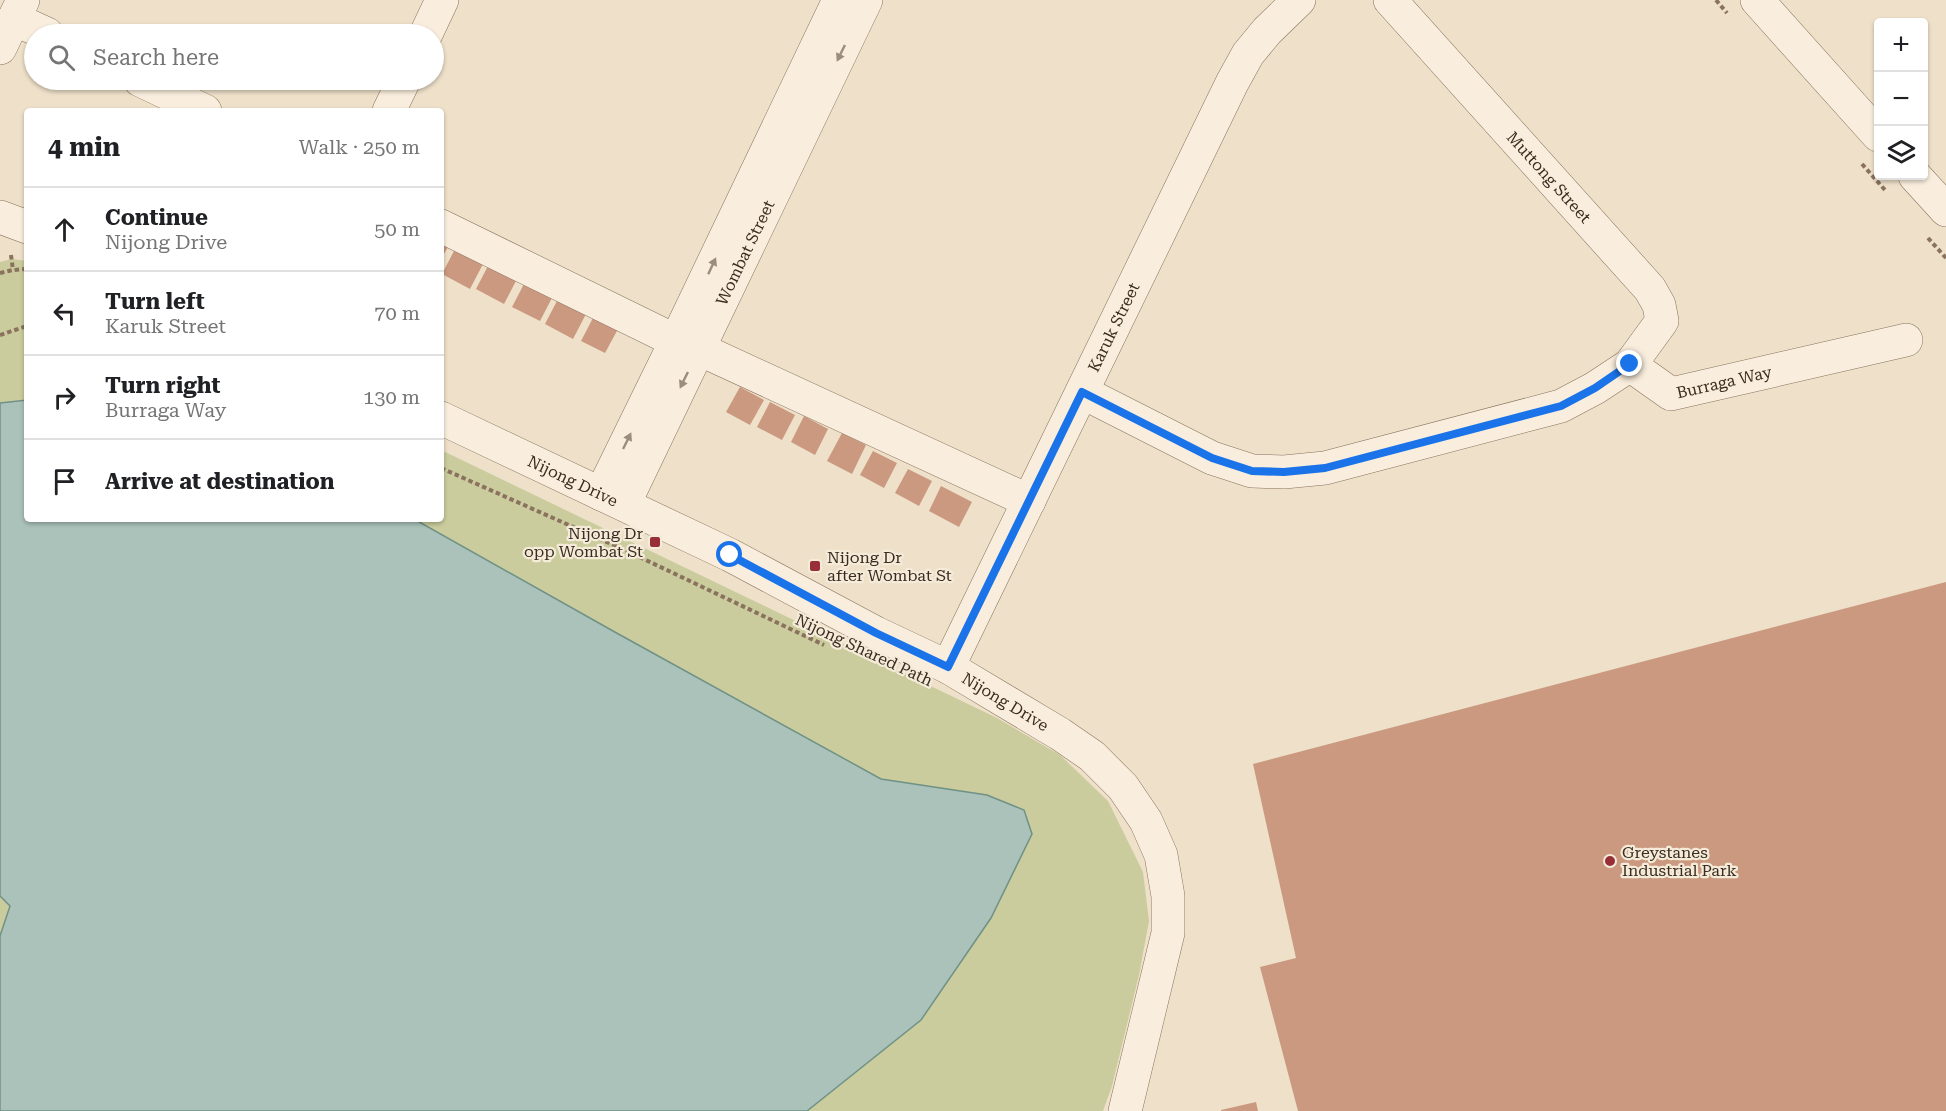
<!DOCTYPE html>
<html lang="en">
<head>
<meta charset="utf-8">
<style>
  body { margin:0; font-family:"Roboto Serif",serif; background:#f6f6f6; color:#202124 }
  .controls { position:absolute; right:18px; top:18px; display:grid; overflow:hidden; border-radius:6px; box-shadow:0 2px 4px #0004 }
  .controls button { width:54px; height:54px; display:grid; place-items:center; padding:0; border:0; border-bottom:2px solid #e0e0e0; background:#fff; color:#202124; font:30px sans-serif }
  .stop { position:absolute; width:18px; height:18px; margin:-14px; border:4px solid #1a73e8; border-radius:50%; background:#fff }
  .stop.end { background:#1a73e8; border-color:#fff; box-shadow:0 2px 6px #0008 }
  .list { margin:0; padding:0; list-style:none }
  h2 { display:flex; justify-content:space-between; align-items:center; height:78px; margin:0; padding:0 24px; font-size:26px }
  h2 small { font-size:20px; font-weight:400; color:#757577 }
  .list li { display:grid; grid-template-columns:39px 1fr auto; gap:18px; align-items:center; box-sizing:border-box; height:84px; padding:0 24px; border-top:2px solid #e0e0e0 }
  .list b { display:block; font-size:22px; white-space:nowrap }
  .list p { margin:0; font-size:20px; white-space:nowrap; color:#757577 }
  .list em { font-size:20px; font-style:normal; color:#757577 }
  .icon { flex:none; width:33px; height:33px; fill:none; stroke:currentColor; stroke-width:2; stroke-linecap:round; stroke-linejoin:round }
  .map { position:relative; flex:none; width:1946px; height:1111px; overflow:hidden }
  .search { position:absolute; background:#fff; box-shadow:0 2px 4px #0004; left:24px; top:24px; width:420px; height:66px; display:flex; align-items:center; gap:15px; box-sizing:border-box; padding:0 21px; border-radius:33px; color:#757577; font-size:22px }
  .panel { position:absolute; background:#fff; box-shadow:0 2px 4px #0004; left:24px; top:108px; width:420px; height:414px; border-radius:6px }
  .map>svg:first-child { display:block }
  .green { fill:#cacc9d }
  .water { fill:#aac2b9; stroke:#709186; stroke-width:1.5 }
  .building { fill:#cb9980 }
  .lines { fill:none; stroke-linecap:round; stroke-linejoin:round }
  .minor-casing { stroke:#8a725e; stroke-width:34 }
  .path { stroke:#8a725e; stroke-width:4; stroke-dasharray:4.5 3; stroke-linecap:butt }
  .minor { stroke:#f9eedd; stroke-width:33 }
  .oneway { fill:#9a8d7f }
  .route { stroke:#1a73e8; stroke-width:8 }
  .poi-dot { fill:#982f38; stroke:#f5ebd9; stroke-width:2 }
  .labels { text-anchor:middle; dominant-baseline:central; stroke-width:4.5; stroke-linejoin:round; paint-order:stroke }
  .street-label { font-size:16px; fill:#3b2c21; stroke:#f5ebd9 }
  .poi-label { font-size:16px; fill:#3b2c21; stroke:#f5ebd9; text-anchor:start }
</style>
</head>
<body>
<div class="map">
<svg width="1946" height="1111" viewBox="0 0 1946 1111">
  <rect width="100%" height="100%" fill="#eee0c9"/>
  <!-- green -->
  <path class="green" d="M12 259 27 261V519H441V450L997 718 1060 755 1108 801 1143 872 1149 921 1139 975 1112 1086 1103 1111H0V262Z"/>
  <!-- water -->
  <path class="water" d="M27 400V519H414L613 631 881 779 987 795 1024 810 1032 834 991 918 921 1020 807 1111H0V936L10 906 0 896V403Z"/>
  <!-- building -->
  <path class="building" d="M441 243 448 247 441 259Z
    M455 249 483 264 470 289 442 274Z
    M489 264 517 279 504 304 476 289Z
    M525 282 553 296 540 321 512 307Z
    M558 299 586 314 573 339 545 324Z
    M594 316 618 329 605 353 581 341Z
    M740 387 764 400 750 425 726 412Z
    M770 402 795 415 782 440 757 427Z
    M804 416 828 429 815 455 791 442Z
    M842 433 866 445 852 474 827 461Z
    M873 451 897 463 884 488 860 475Z
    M908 469 932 481 919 506 895 493Z
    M941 486 972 502 959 527 929 511Z
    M1946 582V1111H1298L1260 967 1296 958 1253 764Z
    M1256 1102 1258 1111H1221V1110Z"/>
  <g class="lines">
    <defs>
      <g id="minor">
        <path id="s1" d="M1390 0 1650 289 1659 305 1662 321 1630 365"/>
        <path d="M1757 0 1878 135"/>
        <path d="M14 19 47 34"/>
        <path d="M426 34 442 0"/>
        <path d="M0 48 23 0"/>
        <path d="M140 80 205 111"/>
        <path d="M389 111 404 80"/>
        <path d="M1915 176 1946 210"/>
        <path d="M0 217 27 227"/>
        <path d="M441 226 676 341"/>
        <path d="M699 349 1029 501"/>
        <path id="s2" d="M1082 392 1212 458 1252 471 1284 472 1325 468 1561 406 1595 388 1630 365 1671 394 1906 340"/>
        <path id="s3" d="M441 418 730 555 876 633 948 667 1060 734 1092 756 1123 787 1146 821 1161 855 1168 896V933L1125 1111"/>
        <path d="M601 494 676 341 839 0"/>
        <path id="s4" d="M624 504 866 0"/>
        <path id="s5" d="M948 667 1232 83 1248 54 1267 31 1299 0"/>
      </g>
    </defs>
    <!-- minor casing -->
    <use href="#minor" class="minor-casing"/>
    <!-- path -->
    <path class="path" d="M1716 0 1727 13
      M1862 164 1885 190
      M1928 238 1946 258
      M11 255 13 270
      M0 273 13 270 27 269
      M0 335 27 326
      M441 468 627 551 824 645"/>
    <!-- minor -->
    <use href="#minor" class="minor"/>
  </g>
  <!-- one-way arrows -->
  <defs><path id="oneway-solid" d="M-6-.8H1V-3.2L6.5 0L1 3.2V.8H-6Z" transform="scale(1.5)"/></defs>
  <g class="oneway">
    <use href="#oneway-solid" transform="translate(841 53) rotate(116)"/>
    <use href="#oneway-solid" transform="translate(712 266) rotate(-65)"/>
    <use href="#oneway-solid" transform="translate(684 380) rotate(116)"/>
    <use href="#oneway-solid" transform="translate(627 441) rotate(-64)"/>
  </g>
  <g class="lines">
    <!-- route -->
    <path class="route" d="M730 555 876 633 948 667 1082 392 1212 458 1252 471 1284 472 1325 468 1561 406 1595 388 1630 364"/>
  </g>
  <!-- markers -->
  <g class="poi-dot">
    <rect x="649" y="536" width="12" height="12" rx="3"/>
    <rect x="809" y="560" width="12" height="12" rx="3"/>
    <circle cx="1610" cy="861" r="6"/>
  </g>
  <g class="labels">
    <!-- street labels -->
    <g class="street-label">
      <text stroke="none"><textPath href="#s1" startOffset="238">Muttong Street</textPath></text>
      <text stroke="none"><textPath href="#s4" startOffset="279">Wombat Street</textPath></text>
      <text stroke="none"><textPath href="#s5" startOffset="378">Karuk Street</textPath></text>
      <text stroke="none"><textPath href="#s2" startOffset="690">Burraga Way</textPath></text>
      <text stroke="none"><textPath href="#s3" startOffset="146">Nijong Drive</textPath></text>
      <text transform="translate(864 650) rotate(25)">Nijong Shared Path</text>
      <text stroke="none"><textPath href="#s3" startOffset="632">Nijong Drive</textPath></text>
    </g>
    <!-- poi labels -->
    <g class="poi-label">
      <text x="643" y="533" text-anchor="end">Nijong Dr<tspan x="643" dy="18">opp Wombat St</tspan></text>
      <text x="827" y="557">Nijong Dr<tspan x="827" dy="18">after Wombat St</tspan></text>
      <text x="1622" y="852">Greystanes<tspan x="1622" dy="18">Industrial Park</tspan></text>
    </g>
  </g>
</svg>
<div class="controls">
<button>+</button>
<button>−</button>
<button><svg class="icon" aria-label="layers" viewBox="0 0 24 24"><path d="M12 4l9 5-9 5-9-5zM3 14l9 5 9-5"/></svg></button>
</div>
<div class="stop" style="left:730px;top:555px"></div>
<div class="stop end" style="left:1630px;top:364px"></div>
<div class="search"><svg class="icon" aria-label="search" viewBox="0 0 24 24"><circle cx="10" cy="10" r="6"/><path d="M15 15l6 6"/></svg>Search here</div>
<section class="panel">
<h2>4 min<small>Walk · 250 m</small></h2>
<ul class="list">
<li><svg class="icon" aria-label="ahead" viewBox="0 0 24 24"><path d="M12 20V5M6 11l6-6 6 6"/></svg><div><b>Continue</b><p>Nijong Drive</p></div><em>50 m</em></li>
<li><svg class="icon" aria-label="left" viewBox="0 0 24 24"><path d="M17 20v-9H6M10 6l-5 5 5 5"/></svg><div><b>Turn left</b><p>Karuk Street</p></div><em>70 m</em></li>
<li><svg class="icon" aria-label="right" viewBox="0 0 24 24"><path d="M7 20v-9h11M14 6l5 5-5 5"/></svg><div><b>Turn right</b><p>Burraga Way</p></div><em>130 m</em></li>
<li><svg class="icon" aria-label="arrive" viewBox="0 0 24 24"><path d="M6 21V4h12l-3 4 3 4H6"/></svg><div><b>Arrive at destination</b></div></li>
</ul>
</section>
</div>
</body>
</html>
